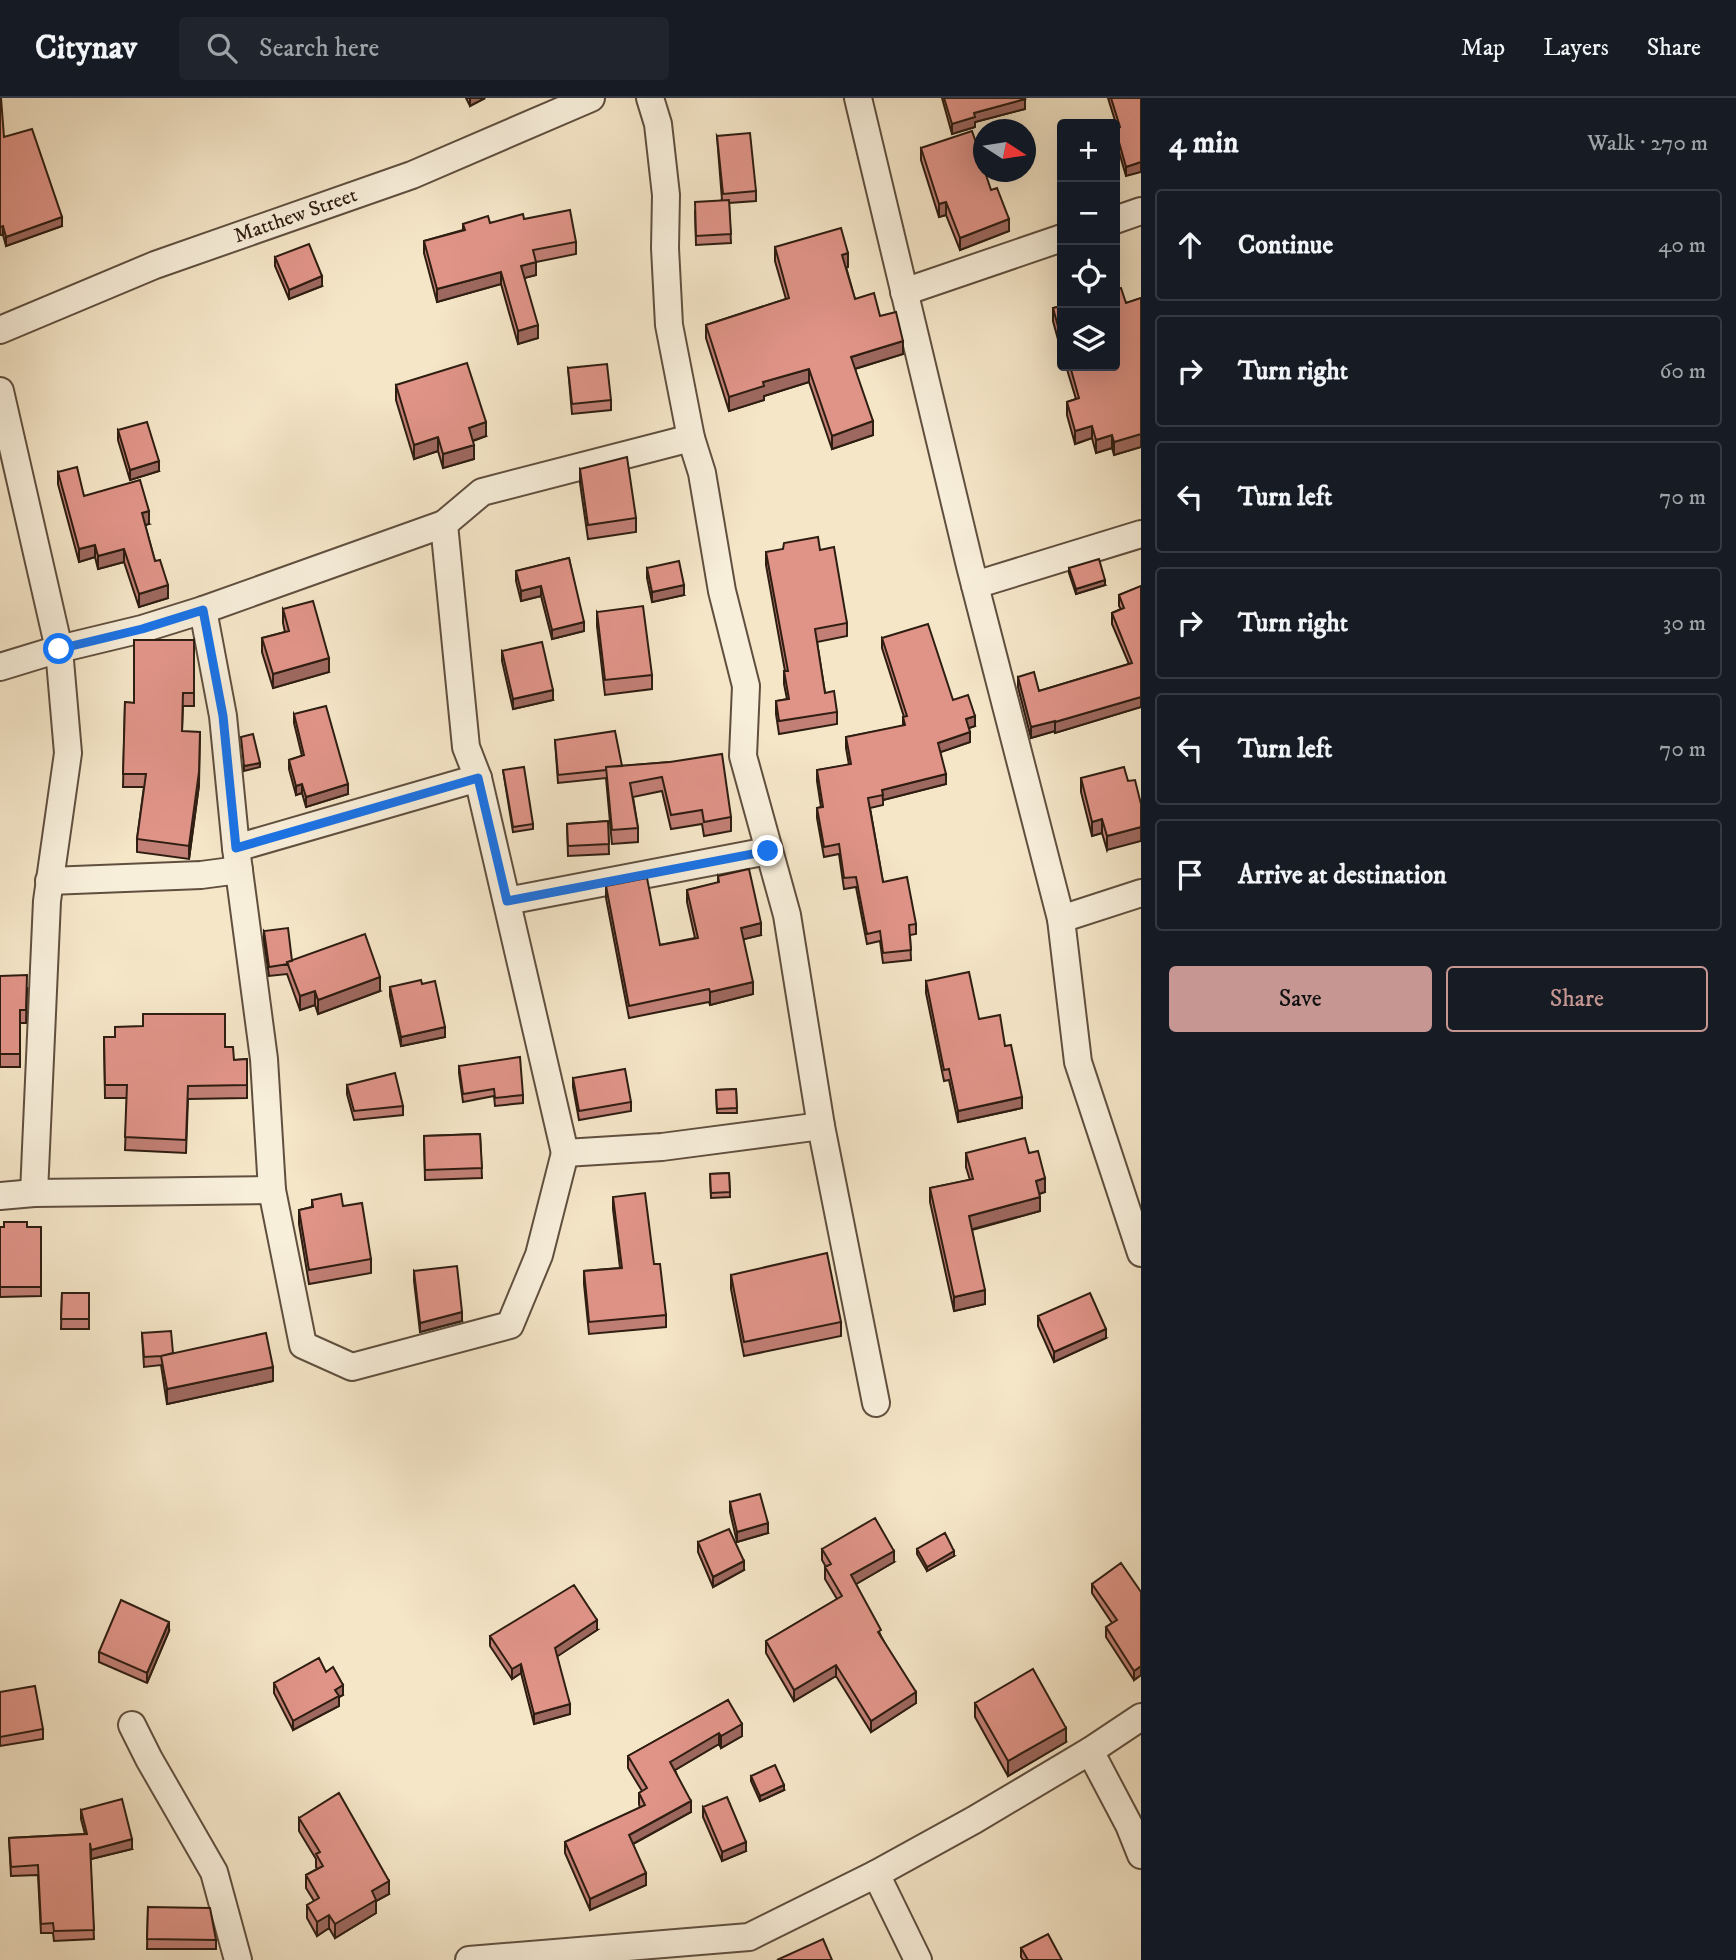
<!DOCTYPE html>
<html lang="en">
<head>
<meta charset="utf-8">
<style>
  body { margin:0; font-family:"IM FELL DW Pica",serif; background:#20242c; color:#f1f3f6 }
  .controls { position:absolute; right:21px; top:21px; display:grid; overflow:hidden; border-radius:7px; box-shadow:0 7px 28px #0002 }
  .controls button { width:63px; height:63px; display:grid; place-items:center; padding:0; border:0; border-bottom:2px solid #363941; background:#171b24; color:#f1f3f6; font:35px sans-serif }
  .compass { position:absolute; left:973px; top:21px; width:63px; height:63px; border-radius:50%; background:#171b24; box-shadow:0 7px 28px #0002; rotate:102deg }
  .stop { position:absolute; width:21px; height:21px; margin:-16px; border:5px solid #1a73e8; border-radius:50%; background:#fff }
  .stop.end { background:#1a73e8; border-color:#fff; box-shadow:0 2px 7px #0008 }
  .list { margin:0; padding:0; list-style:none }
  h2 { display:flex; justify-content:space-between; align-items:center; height:91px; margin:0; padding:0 28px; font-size:30px }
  h2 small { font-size:23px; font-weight:400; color:#9ea1a6 }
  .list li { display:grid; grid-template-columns:46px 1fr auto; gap:21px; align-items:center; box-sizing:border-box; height:112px; margin:0 14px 14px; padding:0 14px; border:2px solid #363941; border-radius:7px }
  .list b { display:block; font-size:26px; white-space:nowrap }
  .list em { font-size:23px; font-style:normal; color:#9ea1a6 }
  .actions { display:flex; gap:14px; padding:21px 28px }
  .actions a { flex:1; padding:16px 0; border:2px solid #c59692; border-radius:7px; text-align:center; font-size:24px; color:#c59692 }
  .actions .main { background:#c59692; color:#111 }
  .icon { flex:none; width:38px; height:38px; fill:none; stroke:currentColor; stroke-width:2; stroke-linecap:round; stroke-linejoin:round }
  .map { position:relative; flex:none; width:1141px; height:1862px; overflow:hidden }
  header { display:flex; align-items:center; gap:42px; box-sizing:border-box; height:98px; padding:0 35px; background:#171b24; border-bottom:2px solid #363941 }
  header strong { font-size:33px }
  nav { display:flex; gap:38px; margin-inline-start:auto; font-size:24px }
  .search { width:490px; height:63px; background:#20242c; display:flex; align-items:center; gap:18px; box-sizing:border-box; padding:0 24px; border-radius:7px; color:#9ea1a6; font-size:26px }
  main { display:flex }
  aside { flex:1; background:#171b24 }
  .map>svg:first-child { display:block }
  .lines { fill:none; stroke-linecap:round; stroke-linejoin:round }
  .street-casing { stroke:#604f3f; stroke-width:30 }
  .street { stroke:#f8efdb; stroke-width:26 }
  .wall { fill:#c17f75; stroke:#2e1d11; stroke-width:2 }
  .shaded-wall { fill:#9d685f; stroke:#2e1d11; stroke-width:2 }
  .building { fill:#e09488; stroke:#2e1d11; stroke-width:2 }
  .route { stroke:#1a73e8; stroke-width:9 }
  .labels { text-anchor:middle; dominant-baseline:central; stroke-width:5; stroke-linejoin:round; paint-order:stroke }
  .street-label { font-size:21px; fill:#2e1d11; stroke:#f8efdb }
</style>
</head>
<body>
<header>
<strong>Citynav</strong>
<div class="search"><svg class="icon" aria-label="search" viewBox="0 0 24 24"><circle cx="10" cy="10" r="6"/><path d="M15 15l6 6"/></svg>Search here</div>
<nav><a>Map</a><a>Layers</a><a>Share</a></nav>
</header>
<main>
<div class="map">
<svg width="1141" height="1862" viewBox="0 0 1141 1862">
  <rect width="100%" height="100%" fill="#f5e6c8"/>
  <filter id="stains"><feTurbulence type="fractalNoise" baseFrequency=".00286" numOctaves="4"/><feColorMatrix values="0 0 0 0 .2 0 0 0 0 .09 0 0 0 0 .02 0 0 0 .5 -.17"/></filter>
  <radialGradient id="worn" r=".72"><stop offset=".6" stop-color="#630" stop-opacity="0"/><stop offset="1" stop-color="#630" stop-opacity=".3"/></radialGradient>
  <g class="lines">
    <defs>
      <g id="street">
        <path d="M650 0 658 26 666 97 665 150 669 227 691 340 702 375 722 493 746 588 743 658 787 817 821 1028 876 1305"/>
        <path d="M858 0 970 468 1061 821 1078 964 1141 1155"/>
        <path d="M1115 122 1141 113"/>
        <path d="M904 194 1062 140"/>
        <path id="s1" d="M0 232 155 167 412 77 591 0"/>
        <path d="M0 293 59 551 68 655 47 803 34 1095"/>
        <path d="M975 487 1141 436"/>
        <path d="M203 512 223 618 236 750 264 961 272 1092 303 1247 352 1269 510 1227 539 1157 565 1055"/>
        <path d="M0 569 59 551 142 531 203 512 444 426"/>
        <path d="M478 680 565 1055 662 1049 821 1028"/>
        <path d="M236 750 478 680 466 649 444 426 482 394 691 340"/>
        <path d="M49 783 201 777 239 772"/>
        <path d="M507 803 768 753"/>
        <path d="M1061 821 1141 795"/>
        <path d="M0 1098 34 1095 272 1092"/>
        <path d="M132 1627 149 1661 214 1774 238 1862"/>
        <path d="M1090 1653 1129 1727 1141 1757"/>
        <path d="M876 1776 918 1862"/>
        <path d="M469 1862 749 1839 876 1776 974 1722 1090 1653 1141 1619"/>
      </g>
    </defs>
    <!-- street casing -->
    <use href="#street" class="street-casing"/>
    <!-- street -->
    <use href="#street" class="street"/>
  </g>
  <!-- wall -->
  <path class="wall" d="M466 0H485L470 8Z
    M942 0H1024L1025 11 975 24V29L952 36Z
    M1108 0H1141L1126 78 1115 40V30L1117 29Z
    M717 38 756 93V103L729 105 731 145 696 147 695 113 722 102Z
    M4 39 62 128 6 148 3 137H0Z
    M921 50 991 92 1009 133 960 152 946 117 939 119 921 62Z
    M524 121 576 144V156L536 164V177L524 180 538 240 518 246 501 186 437 204 424 155V143L463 132V126L490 125Z
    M775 149 848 169H846L855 201 880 218 903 256 855 271 873 337 832 351 809 284 764 298V302L729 313 706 240V227L786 201 775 163Z
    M275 159 322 188 289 201 275 168Z
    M1141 200V349L1114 357 1112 350 1096 355 1092 340 1075 346 1067 317V304L1076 301 1066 268H1115L1126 205Z
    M1062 208V256L1053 223V210Z
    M568 270 611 302V312L572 316Z
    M396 287 486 338 473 343 474 361 443 370 438 353 414 361 396 302Z
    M118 332 159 373 130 382 118 342Z
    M580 371 636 420V434L588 441 580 385Z
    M58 374 84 398 149 426 145 427 155 463 168 500 139 509 124 464 98 471 95 459 79 464 58 386Z
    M820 452 847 525V538L817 544 825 595 837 614V626L779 636 776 616V603L787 601 784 586V573H785L766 467V454Z
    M569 460 584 533 552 541 541 498 521 503 516 483V473Z
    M647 470 684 497 652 504 647 480Z
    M1069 470 1105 487 1076 496 1069 475Z
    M1141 488V609L1055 635V633L1031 640 1018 589V579L1039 593 1129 566 1112 526V515L1121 511 1119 508V497Z
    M283 511 329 574 273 590 262 554V540L285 534 283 525Z
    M597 514 652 577V591L605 597 597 528Z
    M882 540 953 602 975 628 969 630 970 644 940 654 946 686 883 702V707L870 710 883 784 916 826V836L910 837 911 862 883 865 880 843 867 846 856 789 844 791 839 756 824 759 817 720V710L821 709 817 683V672L849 667 846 650V639L903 628V619H904L882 550Z
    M194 542V608H183L182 633 199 687 189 761 137 754V741L144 689H123L125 604 134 605Z
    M502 553 553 602 513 611 502 563Z
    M294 616 348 696 306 709 302 695 296 697 289 671V662L302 658 294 625Z
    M555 642 622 668 670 664 731 719V733L704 738 702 726 671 731 662 693 633 699 638 730V744L612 746 606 680 558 685Z
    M503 672 533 726V731L513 734Z
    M1081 680 1128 683 1107 752 1102 735 1092 738 1081 694Z
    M608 723 609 756 568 758 567 726Z
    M718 778 761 837 743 841 753 896 710 907 709 904 629 920 606 800V788L660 847 695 840 687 804V792L718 785Z
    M264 833 292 863 380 893 318 916 315 907 300 912 287 876 269 878 264 843Z
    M0 878 27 890 26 925H20V969H0Z
    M926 883 979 921 1005 948 1022 1010 958 1024 949 982 944 983 926 895Z
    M422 886 445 939 401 948 390 898V889Z
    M104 939 225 949 234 962 247 961V1000L188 1001 186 1055 125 1052 127 1000H105Z
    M459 968 523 997V1005L495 1008 494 998 463 1004 459 975Z
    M573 980 631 1004V1013L579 1022 573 989Z
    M347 987 403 1008V1017L354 1022 347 996Z
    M736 991 737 1015H717L716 992Z
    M480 1036 482 1080 425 1082 424 1038Z
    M966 1055H1029L1045 1094 1039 1096 1040 1113 972 1132 985 1206 954 1213 930 1104V1090L970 1082 966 1069Z
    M729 1075 730 1099 711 1100 710 1076Z
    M613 1099 666 1217V1229L589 1236 584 1186V1173L620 1170 613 1111Z
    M312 1102 343 1108 371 1161V1175L309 1186 299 1126V1112L312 1109Z
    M0 1129H41V1198L0 1199Z
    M414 1173 462 1223 420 1234 414 1183Z
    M731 1177 841 1224V1238L744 1258 731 1191Z
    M62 1195H89V1231H61Z
    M1038 1218 1106 1240 1054 1264 1038 1228Z
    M142 1235 173 1255 273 1283 167 1306 161 1267 144 1269Z
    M730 1404 768 1435 737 1444 730 1414Z
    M698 1444 744 1472 713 1489 698 1454Z
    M822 1451 894 1464 856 1486 881 1538 916 1605 871 1634 836 1578 794 1603 766 1555V1543L837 1501 825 1481V1469H826L822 1462Z
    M917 1451 954 1458 927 1473 917 1456Z
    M1092 1486 1141 1494V1577L1134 1582 1106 1539V1529L1112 1525 1092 1495Z
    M597 1532 557 1558 570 1616 534 1626 521 1575 512 1581 490 1548V1538Z
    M169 1533 147 1585 99 1564V1554Z
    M326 1574 343 1597 339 1599V1608L293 1632 274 1595V1585Z
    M0 1594 43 1631V1641L0 1648Z
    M728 1602 742 1638 721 1650 719 1646 675 1672 691 1714 633 1746 646 1787 590 1812 565 1755V1744L640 1710 639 1706V1695L642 1693 628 1670V1658Z
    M975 1605 1066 1644 1008 1678 975 1619Z
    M751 1678 784 1692 760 1703 751 1683Z
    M703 1709 746 1753 722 1763 703 1719Z
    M81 1712 132 1751 91 1761 90 1757 94 1841 54 1843 53 1835H41L38 1777 11 1778 9 1740 85 1736 81 1721Z
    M299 1720 389 1796 376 1803V1815L335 1840 329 1830 317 1838 307 1820V1807L314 1803 306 1790V1777L317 1771 316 1769V1761L299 1733Z
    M148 1809 216 1842V1851H147Z
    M1021 1850 1062 1862H1023L1021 1859Z"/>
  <!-- shaded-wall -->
  <path class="shaded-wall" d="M470 0H485L470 8Z
    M1025 1V11L975 24V29L952 36V26L974 15Z
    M1141 64V74L1126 78V69Z
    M946 104V117L939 119V106Z
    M62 119V128L6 148V139Z
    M1009 121V133L960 152V140Z
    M3 128V137H0V129Z
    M848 155V169L842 171V157Z
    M536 164V177L521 181V168Z
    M501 174V186L437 204V191Z
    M322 178V188L289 201V192Z
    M538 227V240L518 246V233Z
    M903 243V256L851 272V259Z
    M809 271V284L764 298V302L729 313V299L763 284Z
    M873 323V337L832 351V338Z
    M486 324V338L469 344V330Z
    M1092 328V340L1075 346V333Z
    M1141 336V349L1114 357V344Z
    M1112 337V350L1096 355V342Z
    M438 339V353L414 361V347Z
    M474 347V361L443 370V356Z
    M159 363V373L130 382V372Z
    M149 413V426L142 428V415Z
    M95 447V459L79 464V451Z
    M124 451V464L98 471V458Z
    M1105 482V487L1076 496V491Z
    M168 487V500L139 509V496Z
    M684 487V497L652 504V494Z
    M541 488V498L521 503V493Z
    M584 524V533L552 541V532Z
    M329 560V574L273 590V576Z
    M553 592V602L513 611V601Z
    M1141 599V609L1055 635V624Z
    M975 618V628L966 631V621Z
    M1055 623V633L1031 640V629Z
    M200 634 199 687 189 761V748Z
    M970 634V644L938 655V645Z
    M260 665V669L244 673V668Z
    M946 676V686L883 702 882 692Z
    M302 686V695L296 697V688Z
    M348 686V696L306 709V699Z
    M1102 721V735L1092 738V724Z
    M1141 729V743L1107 752V738Z
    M761 825V837L741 842V830Z
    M380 879V893L318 916V902Z
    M753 884V896L710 907V894Z
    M315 893V907L300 912V898Z
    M445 929V939L401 948V939Z
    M1022 999V1010L958 1024V1013Z
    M1045 1080V1094L1036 1097V1083Z
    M1040 1099V1113L969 1132V1118Z
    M985 1192V1206L954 1213V1199Z
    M462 1214V1223L420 1234V1225Z
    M1106 1231V1240L1054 1264V1254Z
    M273 1269V1283L167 1306V1291Z
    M768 1425V1435L737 1444V1434Z
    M894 1453V1464L851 1489V1477Z
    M954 1453V1458L927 1473V1469Z
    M744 1463V1472L713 1489V1479Z
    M597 1522V1532L555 1560V1550Z
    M169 1524V1533L147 1585V1575Z
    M521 1566V1575L512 1581V1571Z
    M836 1567V1578L794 1603V1592Z
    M1141 1568V1577L1134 1582V1573Z
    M343 1587V1597L339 1599V1608L293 1632V1623L335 1592Z
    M916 1594V1605L871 1634V1623Z
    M570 1606V1616L534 1626V1616Z
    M742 1626V1638L721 1650V1638Z
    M1066 1630V1644L1008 1678V1663Z
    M719 1635V1646L670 1675V1664Z
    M784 1687V1692L760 1703V1698Z
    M691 1703V1714L629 1748V1737Z
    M132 1741V1751L91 1761V1752Z
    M746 1744V1753L722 1763V1754Z
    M646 1775V1787L590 1812V1801Z
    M389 1783V1796L376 1803V1815L335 1840V1826L372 1793Z
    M329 1817V1830L317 1838V1824Z"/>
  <!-- building -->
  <path class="building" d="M0 0H1L4 39 32 31 62 119 6 139 3 128 0 129Z
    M944 0H1024L1025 1 974 15 975 19 952 26Z
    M1111 0H1141V64L1126 69 1115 30 1120 29Z
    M972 33 984 68V74H985L991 92 997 90 1009 121 960 140 946 104 939 106 921 50Z
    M750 35 756 93 723 96 717 38Z
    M729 102 731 136 696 138 695 104Z
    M570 112 576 144 533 152 536 164 521 168 538 227 518 233 501 174 437 191 424 143 465 132 463 126 488 118 490 125 523 116 524 121Z
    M841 130 848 155 842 157 855 201 874 195 880 218 896 214 903 243 851 259 873 323 832 338 809 271 763 284 764 288 729 299 706 227 789 200 775 149Z
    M309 146 322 178 289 192 275 159Z
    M1121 190 1126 205 1141 200V336L1114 344 1112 337 1096 342 1092 328 1075 333 1067 304 1079 300 1070 268H1115V192Z
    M1062 208V243L1053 210Z
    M467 265 486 324 469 330 474 347 443 356 438 339 414 347 396 287Z
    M607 266 611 302 572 306 568 270Z
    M147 324 159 363 130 372 118 332Z
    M627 359 636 420 588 427 580 371Z
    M77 369 84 398 140 382 149 413 142 415 155 463 160 462 168 487 139 496 124 451 98 458 95 447 79 451 58 374Z
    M818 439 820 452 834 449 847 525 815 531 825 595 834 593 837 614 779 623 776 603 789 601 784 573H788L766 454 783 451 784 445Z
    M569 460 584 524 552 532 541 488 521 493 516 473Z
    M1099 461 1105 482 1076 491 1069 470Z
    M679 463 684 487 652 494 647 470Z
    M1141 488V599L1055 624V623L1031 629 1018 579 1034 574 1039 593 1132 565 1112 515 1124 510 1119 497Z
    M313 503 329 560 273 576 262 540 289 533 283 511Z
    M643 508 652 577 605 582 597 514Z
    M928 526 953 602 968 597 975 618 966 621 970 634 938 645 946 676 882 692 883 697 868 700 883 784 907 779 916 826 909 827 911 852 883 855 880 833 867 836 856 779 844 780 839 746 824 749 817 710 823 709 817 672 851 666 846 639 905 627 903 619 907 618 882 540Z
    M134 542H194V595H183L182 633 200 634 199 674 189 748 137 741 146 676H123L125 604 134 605Z
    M542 544 553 592 513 601 502 553Z
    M326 608 348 686 306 699 302 686 296 688 289 662 304 657 294 616Z
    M615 633 622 668 606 669V672L558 677 555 642Z
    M253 636 260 665 244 668 241 639Z
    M722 656 731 719 704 724 702 712 671 717 662 679 630 685 638 730 612 732 606 669 670 664Z
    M524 669 533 726 513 729 503 672Z
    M1124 669 1128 683 1135 682 1141 706V729L1107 738 1102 721 1092 724 1081 680Z
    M608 723 609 746 568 748 567 726Z
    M749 771 761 825 741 830 753 884 710 894 709 891 629 908 606 788 647 780 660 847 698 840 687 792 719 784 718 778Z
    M288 830 292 863 287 864 288 866 269 869 264 833Z
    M365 836 380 879 318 902 315 893 300 898 287 864Z
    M969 874 979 921 1000 917 1005 948 1011 947 1022 999 958 1013 949 971 944 972 926 883Z
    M27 877 26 912H20V956H0V878Z
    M421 882 422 886 435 883 445 929 401 939 390 889Z
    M143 916H225V949H233L234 962 247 961V987L188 988 186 1042 125 1039 127 987H105L104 939H115V929L143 928Z
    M520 959 523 997 495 1000 494 991 463 996 459 968Z
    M625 971 631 1004 579 1013 573 980Z
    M395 975 403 1008 354 1013 347 987Z
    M736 991 737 1010 717 1011 716 992Z
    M480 1036 482 1070 425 1072 424 1038Z
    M1025 1040 1029 1055 1038 1053 1045 1080 1036 1083 1040 1099 969 1118 985 1192 954 1199 930 1090 973 1081 966 1055Z
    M729 1075 730 1094 711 1095 710 1076Z
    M645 1095 654 1166H660L666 1217 589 1224 584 1173 622 1170 613 1099Z
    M341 1096 343 1108 362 1105 371 1161 309 1172 299 1112 313 1109 312 1102Z
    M4 1124H27V1129H41V1189H0V1129H4Z
    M827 1155 841 1224 744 1244 731 1177Z
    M457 1168 462 1214 420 1225 414 1173Z
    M62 1195H89V1221H61Z
    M1090 1195 1106 1231 1054 1254 1038 1218Z
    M171 1233 173 1255 161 1258 144 1259 142 1235Z
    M266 1235 273 1269 167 1291 161 1258Z
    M760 1396 768 1425 737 1434 730 1404Z
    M875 1420 894 1453 851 1477 881 1532 878 1534 916 1594 871 1623 836 1567 794 1592 766 1543 842 1498 825 1469 831 1466 822 1451Z
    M729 1431 744 1463 713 1479 698 1444Z
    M945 1435 954 1453 927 1469 917 1451Z
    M1121 1465 1141 1494V1568L1134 1573 1106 1529 1117 1522 1092 1486Z
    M574 1487 597 1522 555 1550 570 1606 534 1616 521 1566 512 1571 490 1538Z
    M121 1502 169 1524 147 1575 99 1554Z
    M319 1560 326 1574 333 1569 343 1587 335 1592 339 1598 293 1623 274 1585Z
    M1033 1571 1066 1630 1008 1663 975 1605Z
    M35 1588 43 1631 0 1639V1594Z
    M728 1602 742 1626 721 1638 719 1635 670 1664 691 1703 629 1737 646 1775 590 1801 565 1744 645 1707 639 1695 647 1690 628 1658Z
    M775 1667 784 1687 760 1698 751 1678Z
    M339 1695 389 1783 372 1793 376 1802 335 1826 329 1817 317 1824 307 1807 319 1800 306 1777 323 1768 316 1756 320 1754 299 1720Z
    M727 1699 746 1744 722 1754 703 1709Z
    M122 1701 132 1741 91 1752 90 1745 94 1832 54 1833 53 1825 41 1826 38 1767 11 1769 9 1740 87 1736 81 1712Z
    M148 1809 210 1810 216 1842 147 1841Z
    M1048 1836 1062 1862H1028L1021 1850Z
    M823 1841 832 1862H777Z"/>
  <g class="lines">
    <!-- route -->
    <path class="route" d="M59 551 142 531 203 512 223 618 236 750 478 680 507 803 768 753"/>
  </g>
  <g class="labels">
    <!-- street labels -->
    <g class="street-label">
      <text stroke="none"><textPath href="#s1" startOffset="317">Matthew Street</textPath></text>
    </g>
  </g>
  <rect width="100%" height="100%" filter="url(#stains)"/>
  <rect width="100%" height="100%" fill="url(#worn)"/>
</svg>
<div class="controls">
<button>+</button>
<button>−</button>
<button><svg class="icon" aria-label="locate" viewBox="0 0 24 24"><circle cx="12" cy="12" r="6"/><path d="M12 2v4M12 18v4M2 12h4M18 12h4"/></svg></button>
<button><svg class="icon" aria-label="layers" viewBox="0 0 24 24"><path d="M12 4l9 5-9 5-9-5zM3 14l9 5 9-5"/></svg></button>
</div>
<svg class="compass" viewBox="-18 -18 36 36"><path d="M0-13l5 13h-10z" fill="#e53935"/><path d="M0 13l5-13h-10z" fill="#9ea1a6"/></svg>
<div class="stop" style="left:59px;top:551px"></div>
<div class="stop end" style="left:768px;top:753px"></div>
</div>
<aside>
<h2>4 min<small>Walk · 270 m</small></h2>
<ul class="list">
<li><svg class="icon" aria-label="ahead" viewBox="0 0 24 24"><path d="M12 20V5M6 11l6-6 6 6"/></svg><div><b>Continue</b></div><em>40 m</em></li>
<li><svg class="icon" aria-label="right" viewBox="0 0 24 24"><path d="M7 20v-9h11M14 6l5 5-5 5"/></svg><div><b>Turn right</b></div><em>60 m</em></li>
<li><svg class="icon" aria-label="left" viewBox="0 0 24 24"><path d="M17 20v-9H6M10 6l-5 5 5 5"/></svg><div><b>Turn left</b></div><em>70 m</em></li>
<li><svg class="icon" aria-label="right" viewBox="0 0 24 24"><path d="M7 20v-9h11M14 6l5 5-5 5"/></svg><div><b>Turn right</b></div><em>30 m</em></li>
<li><svg class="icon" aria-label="left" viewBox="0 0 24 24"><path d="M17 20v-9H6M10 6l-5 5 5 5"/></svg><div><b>Turn left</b></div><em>70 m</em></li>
<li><svg class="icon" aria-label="arrive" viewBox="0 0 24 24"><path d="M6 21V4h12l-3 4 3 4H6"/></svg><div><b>Arrive at destination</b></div></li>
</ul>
<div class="actions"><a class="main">Save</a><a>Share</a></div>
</aside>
</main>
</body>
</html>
